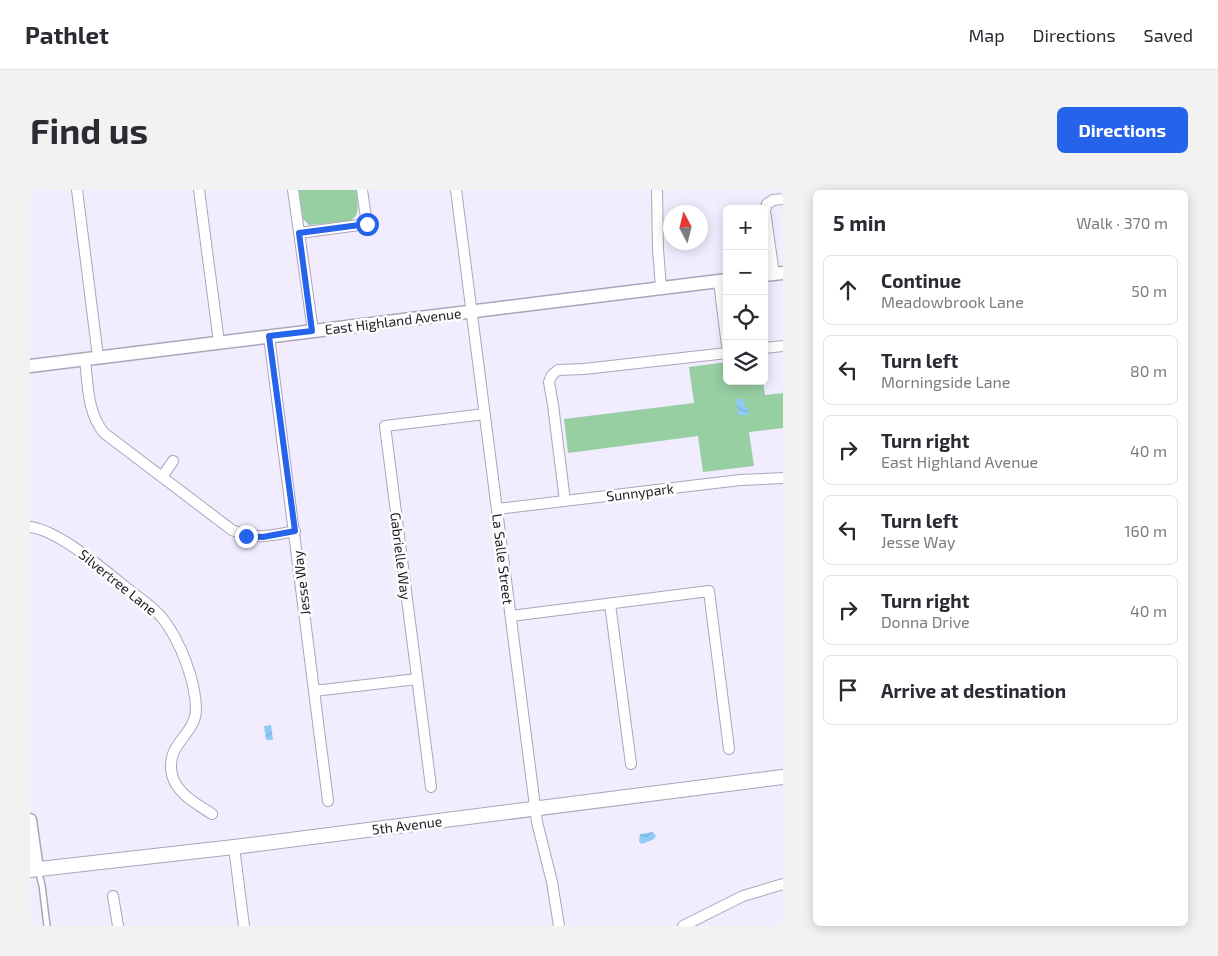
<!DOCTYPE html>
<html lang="en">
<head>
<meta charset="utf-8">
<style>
  body { margin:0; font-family:"Exo 2",sans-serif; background:#f2f2f3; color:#2b2b33 }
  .controls { position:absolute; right:15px; top:15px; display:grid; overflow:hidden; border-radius:8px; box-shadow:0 2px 12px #0003 }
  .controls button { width:45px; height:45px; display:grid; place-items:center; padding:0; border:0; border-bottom:1px solid #e1e1e2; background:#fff; color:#2b2b33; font:25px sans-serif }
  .compass { position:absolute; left:633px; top:15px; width:45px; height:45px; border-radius:50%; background:#fff; box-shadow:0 2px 12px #0003; rotate:353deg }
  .stop { position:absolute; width:15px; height:15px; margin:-11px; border:4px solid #2563eb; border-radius:50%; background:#fff }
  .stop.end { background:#2563eb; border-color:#fff; box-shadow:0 1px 5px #0008 }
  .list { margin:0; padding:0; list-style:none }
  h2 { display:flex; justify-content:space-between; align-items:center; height:65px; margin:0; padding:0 20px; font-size:21px }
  h2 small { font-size:16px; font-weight:400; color:#7c7c81 }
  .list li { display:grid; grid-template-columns:32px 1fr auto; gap:15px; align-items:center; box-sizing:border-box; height:70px; margin:0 10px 10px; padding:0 10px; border:1px solid #e1e1e2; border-radius:8px }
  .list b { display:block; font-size:19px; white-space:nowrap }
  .list p { margin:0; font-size:16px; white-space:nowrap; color:#7c7c81 }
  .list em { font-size:16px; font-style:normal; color:#7c7c81 }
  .icon { flex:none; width:28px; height:28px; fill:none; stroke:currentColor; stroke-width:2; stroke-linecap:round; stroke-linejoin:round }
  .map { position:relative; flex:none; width:753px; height:736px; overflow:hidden; border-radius:8px }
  header { display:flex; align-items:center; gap:30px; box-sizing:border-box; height:70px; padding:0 25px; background:#fff; border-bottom:1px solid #e1e1e2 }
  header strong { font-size:24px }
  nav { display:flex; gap:28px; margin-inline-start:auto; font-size:18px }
  .intro { display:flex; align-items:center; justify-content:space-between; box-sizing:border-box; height:120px; padding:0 30px }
  h1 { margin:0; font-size:35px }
  .button { padding:12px 22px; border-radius:8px; background:#2563eb; color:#fff; font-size:18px; font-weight:700 }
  main { display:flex; gap:30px; padding:0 30px }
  aside { flex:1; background:#fff; border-radius:8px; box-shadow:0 2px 12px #0003 }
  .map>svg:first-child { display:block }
  .green { fill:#97cea2 }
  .water { fill:url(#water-waves) }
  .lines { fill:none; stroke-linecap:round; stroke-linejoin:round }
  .service-casing { stroke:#aba5bb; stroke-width:8 }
  .minor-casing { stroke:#aba5bb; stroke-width:12 }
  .tertiary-casing { stroke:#aba5bb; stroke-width:15 }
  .secondary-casing { stroke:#aba5bb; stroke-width:16 }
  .service { stroke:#fff; stroke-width:5 }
  .minor { stroke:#fff; stroke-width:10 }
  .tertiary { stroke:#fff; stroke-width:12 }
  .secondary { stroke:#fff; stroke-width:14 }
  .route { stroke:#2563eb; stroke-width:6 }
  .labels { text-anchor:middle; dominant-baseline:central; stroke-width:5; stroke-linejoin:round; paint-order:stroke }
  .street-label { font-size:14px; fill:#1e1b24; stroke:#fdfdfd }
</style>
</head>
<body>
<header>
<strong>Pathlet</strong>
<nav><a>Map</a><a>Directions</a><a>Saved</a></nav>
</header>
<div class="intro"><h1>Find us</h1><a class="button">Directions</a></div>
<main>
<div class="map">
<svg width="753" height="736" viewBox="0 0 753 736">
  <defs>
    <pattern id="water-waves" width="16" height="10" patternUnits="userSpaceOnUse" patternTransform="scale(1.25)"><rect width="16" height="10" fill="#8fcbf6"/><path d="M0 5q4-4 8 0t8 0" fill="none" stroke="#7baed3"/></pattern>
  </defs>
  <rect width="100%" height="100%" fill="#f2ecff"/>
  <!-- green -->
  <path class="green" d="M269 0H326C327 11 332 26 319 31L279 35 273 29Z
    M697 172V191H733L735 205 753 203V238L719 242 724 276 673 282 668 246 538 263 534 229 664 213 659 177Z"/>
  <!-- water -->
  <path class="water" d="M706 209H714L715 218H718L719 223 716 225H708Z
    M241 535 243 550H236L234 536Z
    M623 642 626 646 624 649 612 654 609 652 610 644Z"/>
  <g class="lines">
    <defs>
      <path id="service" d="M8 680 12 695 17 736"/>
      <path id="minor" d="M47 0 68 167
        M169 0 189 152
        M263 0 283 141
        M426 0 507 632 522 692 529 736
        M627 0 628 59 631 98
        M269 43 337 34 332 0
        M744 84 735 21 737 14 743 10 753 9
        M689 92 697 156
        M239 146 298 611
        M734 158 753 156
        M55 169C58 195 57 222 74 243L202 340C227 350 240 346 265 341
        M132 287 143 271
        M535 311 523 215 519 192 522 185 528 180 554 179 697 163
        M467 319 710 290 753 288
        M0 337C30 341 74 380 98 399 109 408 124 417 133 429 150 451 166 491 166 520 165 546 135 553 142 585 147 604 167 614 182 624
        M580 414 601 574
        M481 426 679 401 699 559
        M284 501 387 489
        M401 597 355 236 455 224
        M204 657 214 736
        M83 706 88 736
        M653 736 713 706 753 694"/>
      <path id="tertiary" d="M734 85 753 83
        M0 176 697 90
        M0 630 7 679"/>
      <path id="secondary" d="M0 680 204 657 753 587"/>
    </defs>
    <!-- service casing -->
    <use href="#service" class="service-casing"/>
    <!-- minor casing -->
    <use href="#minor" class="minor-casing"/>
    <!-- tertiary casing -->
    <use href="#tertiary" class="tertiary-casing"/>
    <!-- secondary casing -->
    <use href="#secondary" class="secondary-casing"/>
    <!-- service -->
    <use href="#service" class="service"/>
    <!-- minor -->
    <use href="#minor" class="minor"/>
    <!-- tertiary -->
    <use href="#tertiary" class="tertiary"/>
    <!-- secondary -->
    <use href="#secondary" class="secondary"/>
  </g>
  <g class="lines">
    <!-- route -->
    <path class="route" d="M216 346 233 347 265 341 239 146 282 141 269 43 337 34"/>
  </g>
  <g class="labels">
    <!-- street labels -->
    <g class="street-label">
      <text transform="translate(363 131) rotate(-7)">East Highland Avenue</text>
      <text transform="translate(610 302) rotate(-7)">Sunnypark</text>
      <text transform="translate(371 366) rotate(83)">Gabrielle Way</text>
      <text transform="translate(473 369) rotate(83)">La Salle Street</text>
      <text transform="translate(88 392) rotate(39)">Silvertree Lane</text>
      <text transform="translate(271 393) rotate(-97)">Jesse Way</text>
      <text transform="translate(377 635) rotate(-7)">5th Avenue</text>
    </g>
  </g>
</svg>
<div class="controls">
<button>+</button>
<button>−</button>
<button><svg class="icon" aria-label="locate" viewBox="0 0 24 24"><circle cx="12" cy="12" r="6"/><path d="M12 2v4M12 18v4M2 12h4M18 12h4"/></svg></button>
<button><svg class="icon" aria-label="layers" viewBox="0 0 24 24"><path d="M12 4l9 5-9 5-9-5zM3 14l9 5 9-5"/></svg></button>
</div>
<svg class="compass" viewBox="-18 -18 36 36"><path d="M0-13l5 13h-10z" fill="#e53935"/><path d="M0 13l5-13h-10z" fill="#7c7c81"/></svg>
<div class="stop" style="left:337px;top:34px"></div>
<div class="stop end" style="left:216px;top:346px"></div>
</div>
<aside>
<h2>5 min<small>Walk · 370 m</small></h2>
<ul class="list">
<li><svg class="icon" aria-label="ahead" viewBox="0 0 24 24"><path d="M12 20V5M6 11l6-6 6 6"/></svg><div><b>Continue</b><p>Meadowbrook Lane</p></div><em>50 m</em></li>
<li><svg class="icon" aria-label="left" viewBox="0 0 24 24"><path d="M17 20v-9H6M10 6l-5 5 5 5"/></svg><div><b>Turn left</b><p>Morningside Lane</p></div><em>80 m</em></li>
<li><svg class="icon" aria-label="right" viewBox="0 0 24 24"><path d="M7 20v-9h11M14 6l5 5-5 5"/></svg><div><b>Turn right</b><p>East Highland Avenue</p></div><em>40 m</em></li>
<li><svg class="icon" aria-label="left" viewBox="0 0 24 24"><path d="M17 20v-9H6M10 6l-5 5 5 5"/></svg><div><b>Turn left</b><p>Jesse Way</p></div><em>160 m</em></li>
<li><svg class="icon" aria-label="right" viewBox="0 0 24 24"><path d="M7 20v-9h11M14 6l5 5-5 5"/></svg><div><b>Turn right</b><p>Donna Drive</p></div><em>40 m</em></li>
<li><svg class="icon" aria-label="arrive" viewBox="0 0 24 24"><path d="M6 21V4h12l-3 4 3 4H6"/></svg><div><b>Arrive at destination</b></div></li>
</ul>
</aside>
</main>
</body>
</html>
